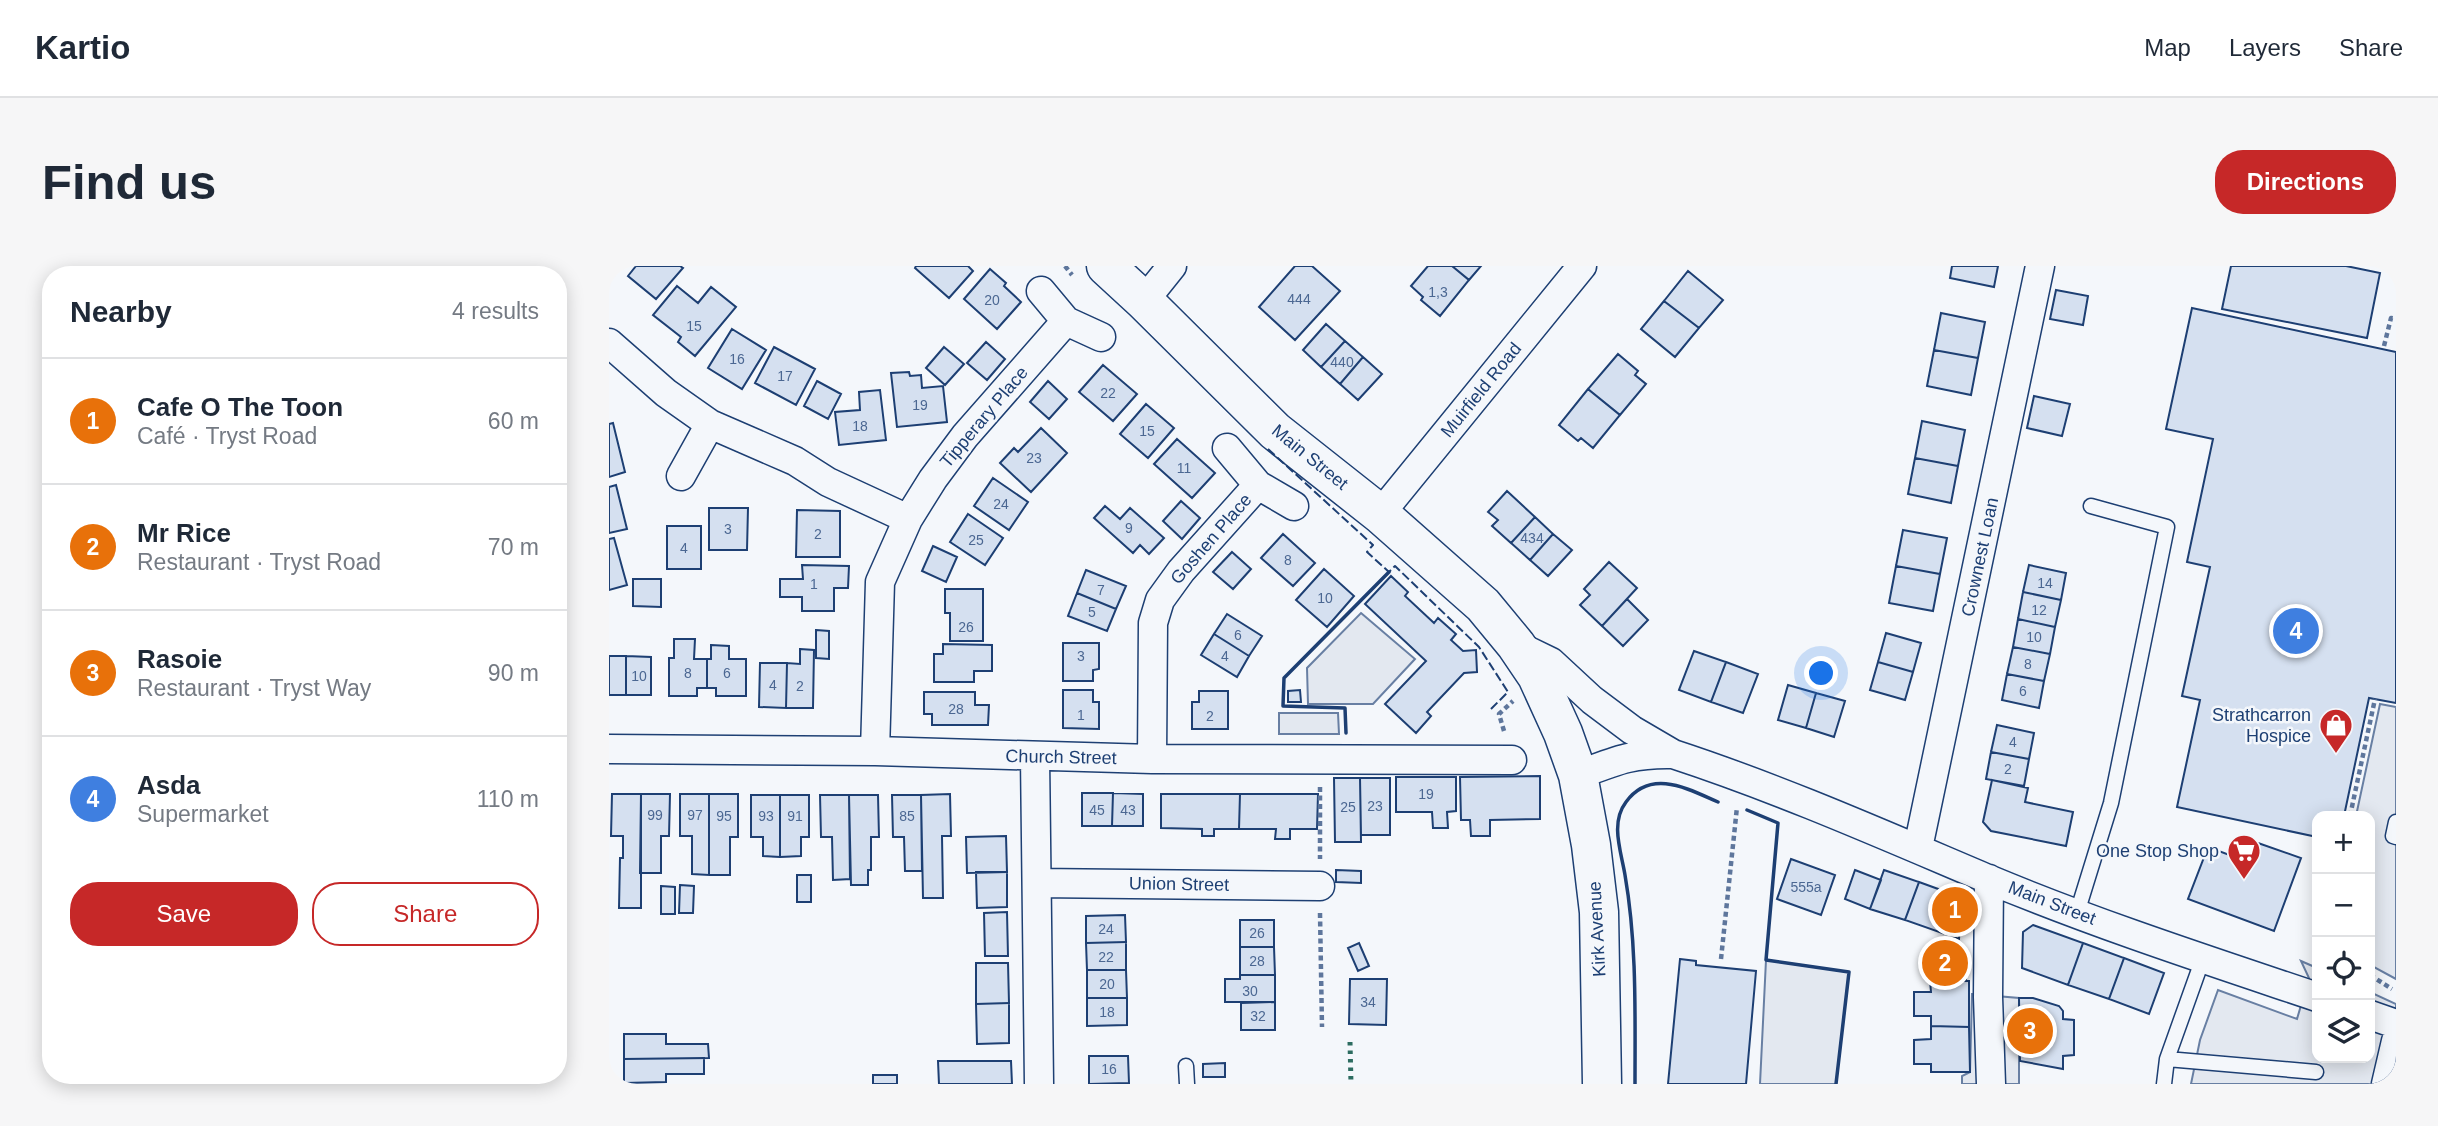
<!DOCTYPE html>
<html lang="en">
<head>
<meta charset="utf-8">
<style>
  body { margin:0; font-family:Arial,sans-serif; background:#f6f6f7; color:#1f2937 }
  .controls { position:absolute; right:21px; bottom:21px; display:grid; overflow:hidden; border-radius:14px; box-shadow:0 4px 18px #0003 }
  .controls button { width:63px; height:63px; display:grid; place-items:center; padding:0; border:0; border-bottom:2px solid #e0e1e3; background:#fff; color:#1f2937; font:35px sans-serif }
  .you { position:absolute; left:1213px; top:408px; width:24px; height:24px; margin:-18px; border:5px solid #fff; border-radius:50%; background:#1a73e8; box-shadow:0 0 0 10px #1a73e833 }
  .badge { display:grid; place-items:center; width:46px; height:46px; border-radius:50%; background:#c62828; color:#fff; font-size:23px; font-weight:700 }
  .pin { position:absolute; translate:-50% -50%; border:4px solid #fff; box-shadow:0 2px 7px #0006 }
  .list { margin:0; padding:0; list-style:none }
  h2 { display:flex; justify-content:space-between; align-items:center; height:91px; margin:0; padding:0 28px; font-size:30px }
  h2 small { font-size:23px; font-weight:400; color:#747a83 }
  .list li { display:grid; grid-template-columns:46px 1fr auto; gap:21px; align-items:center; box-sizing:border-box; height:126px; padding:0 28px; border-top:2px solid #e0e1e3 }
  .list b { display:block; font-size:26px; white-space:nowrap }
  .list p { margin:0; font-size:23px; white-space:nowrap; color:#747a83 }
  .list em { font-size:23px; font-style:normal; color:#747a83 }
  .actions { display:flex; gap:14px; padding:21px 28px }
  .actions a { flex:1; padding:16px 0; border:2px solid #c62828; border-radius:28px; text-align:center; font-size:24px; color:#c62828 }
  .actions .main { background:#c62828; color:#fff }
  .icon { flex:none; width:38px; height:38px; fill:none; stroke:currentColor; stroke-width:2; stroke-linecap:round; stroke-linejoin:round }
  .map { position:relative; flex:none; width:1787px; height:818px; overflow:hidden; border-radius:28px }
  header { display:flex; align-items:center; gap:42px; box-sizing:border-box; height:98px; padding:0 35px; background:#fff; border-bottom:2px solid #e0e1e3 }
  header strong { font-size:33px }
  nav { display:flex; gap:38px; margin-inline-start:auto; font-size:24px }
  .intro { display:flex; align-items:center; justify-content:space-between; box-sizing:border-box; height:168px; padding:0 42px }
  h1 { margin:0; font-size:49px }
  .button { padding:18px 32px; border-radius:28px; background:#c62828; color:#fff; font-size:24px; font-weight:700 }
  main { display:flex; gap:42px; padding:0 42px }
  aside { flex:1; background:#fff; border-radius:28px; box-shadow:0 4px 18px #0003 }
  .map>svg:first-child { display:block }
  .parking { fill:#e3e8f0; stroke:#687fa3; stroke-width:2 }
  .building { fill:#d5e0f0; stroke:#1d3f73; stroke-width:2 }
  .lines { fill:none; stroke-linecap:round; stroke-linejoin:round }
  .lane-casing { stroke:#1d3f73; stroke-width:17 }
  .street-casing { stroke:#1d3f73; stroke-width:31 }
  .secondary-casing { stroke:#1d3f73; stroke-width:41 }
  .path { stroke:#5e769c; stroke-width:4.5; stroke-dasharray:5 3.5; stroke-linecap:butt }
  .lane { stroke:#f4f7fb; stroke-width:14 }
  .street { stroke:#f4f7fb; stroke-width:28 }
  .secondary { stroke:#f4f7fb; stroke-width:38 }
  .hedge { stroke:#2c6c60; stroke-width:5; stroke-dasharray:3.5 5; stroke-linecap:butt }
  .fence { stroke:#1d3f73; stroke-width:2; stroke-dasharray:9 3.5; stroke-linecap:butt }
  .wall { stroke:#1d3f73; stroke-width:3.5 }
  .labels { text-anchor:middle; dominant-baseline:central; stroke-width:5; stroke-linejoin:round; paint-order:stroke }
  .number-label { font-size:14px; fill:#4b6792 }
  .street-label { font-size:18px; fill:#1d3f73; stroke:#f4f7fb }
  .poi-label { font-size:18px; fill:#1d3f73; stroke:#f4f7fb; text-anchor:end }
</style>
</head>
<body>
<header>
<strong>Kartio</strong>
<nav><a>Map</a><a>Layers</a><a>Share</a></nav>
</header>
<div class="intro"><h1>Find us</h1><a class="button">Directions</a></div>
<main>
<aside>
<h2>Nearby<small>4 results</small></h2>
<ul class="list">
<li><span class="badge" style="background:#e8710a">1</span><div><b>Cafe O The Toon</b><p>Café · Tryst Road</p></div><em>60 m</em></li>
<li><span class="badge" style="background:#e8710a">2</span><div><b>Mr Rice</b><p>Restaurant · Tryst Road</p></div><em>70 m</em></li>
<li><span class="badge" style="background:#e8710a">3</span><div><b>Rasoie</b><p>Restaurant · Tryst Way</p></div><em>90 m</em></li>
<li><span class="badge" style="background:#3f7fe0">4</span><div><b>Asda</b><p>Supermarket</p></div><em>110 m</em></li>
</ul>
<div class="actions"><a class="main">Save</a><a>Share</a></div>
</aside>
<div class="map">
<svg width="1787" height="818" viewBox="0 0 1787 818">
  <rect width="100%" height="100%" fill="#f4f7fb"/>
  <!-- parking -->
  <path class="parking" d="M752 347 806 393 764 438H699L698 402Z
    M1771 438 1787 441V713L1761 699V550H1747Z
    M670 447H729L730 468H670Z
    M1157 694 1240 706 1227 818H1151Z
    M1692 695 1708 702V792H1761V726L1787 738V818H1582L1591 774 1609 724 1688 753 1700 712Z
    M1363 728 1410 732V818H1353V810L1361 806Z"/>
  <!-- building -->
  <path class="building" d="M27 0H71L74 2 47 33 19 10Z
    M307 0H359L364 5 340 32 306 2Z
    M686 0H703L731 25 686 74 650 41Z
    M819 0H843L860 14 831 50 812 34 814 31 802 20Z
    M843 0H872L860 14Z
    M1343 0H1389L1385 21 1341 12Z
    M1622 0H1737L1771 7 1758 72 1613 43Z
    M381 3 397 17 395 20 412 36 388 63 355 33Z
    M1079 5 1114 34 1090 62 1055 35Z
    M68 20 89 37 102 21 127 41 86 90 69 76 72 71 44 49Z
    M1447 24 1479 30 1474 59 1441 53Z
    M1055 35 1090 62 1066 91 1032 63Z
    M1583 42 1787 86V437L1760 432 1735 550H1708V571L1568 541 1591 434 1573 430 1601 301 1578 296 1604 173 1557 163Z
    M1332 47 1376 56 1369 92 1325 84Z
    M717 58 736 75 712 101 694 84Z
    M123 63 157 84 133 123 99 102Z
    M736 75 754 91 731 118 712 101Z
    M377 76 396 93 378 114 358 97Z
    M165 81 206 103 187 139 146 117Z
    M335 81 355 98 336 119 317 102Z
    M1325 84 1369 92 1362 129 1318 120Z
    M1009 88 1029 105 1026 109 1037 118 1011 149 979 123Z
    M754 91 773 108 749 134 731 118Z
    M494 99 528 128 504 155 470 126Z
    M300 106 301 110 312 109 313 122 334 120 338 156 288 161 282 107Z
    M208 115 232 128 219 153 195 140Z
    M439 115 458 133 440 153 421 136Z
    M979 123 1011 149 984 182 972 172 969 175 950 159Z
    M271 124 277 174 230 179 226 146 251 144 250 126Z
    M1425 130 1461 138 1453 170 1418 162Z
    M537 138 565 162 539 192 511 168Z
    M1313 155 1356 164 1349 200 1306 192Z
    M4 157 16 206 0 211V158Z
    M432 162 458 187 422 226 391 197 405 182 409 186Z
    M568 173 606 207 583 232 545 198Z
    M1306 192 1349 200 1342 237 1299 228Z
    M384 212 419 236 400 264 365 240Z
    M7 219 18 263 0 267V221Z
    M898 225 926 251 902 277 883 260 889 254 879 246Z
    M572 235 591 252 573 273 554 255Z
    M496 240 511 253 521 242 555 272 540 288 531 279 524 287 485 252Z
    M100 242H139L138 284H100Z
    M188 244 231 245V291H187Z
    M359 248 394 272 376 299 341 276Z
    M926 251 944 268 921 294 902 277Z
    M58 260H92V303H58Z
    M1294 264 1338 272 1331 308 1287 300Z
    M674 268 706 297 684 320 652 292Z
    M944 268 963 284 939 310 921 294Z
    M5 272 18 319 0 324V273Z
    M324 280 348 291 337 316 313 305Z
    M623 286 642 303 624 323 604 306Z
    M1000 296 1028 322 993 360 971 339 981 329 975 323Z
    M193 299 240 300 239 322H225V345H193V331H171V313H194Z
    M1420 299 1457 307 1452 334 1414 326Z
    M1287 300 1331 308 1324 345 1280 337Z
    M715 303 745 330 718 361 687 334Z
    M477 304 517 320 507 343 468 327Z
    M782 310 799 326 796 330 825 357 829 352 847 368 842 374 854 385 867 384 868 406 855 407 818 446 822 450 807 467 776 438 817 395 756 338Z
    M24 313H52V341L24 340Z
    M336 323H374V375H341V347H336Z
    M1414 326 1452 334 1446 361 1409 353Z
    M468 327 507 343 498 365 459 350Z
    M1018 333 1039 354 1014 380 993 360Z
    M618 348 653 370 640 390 605 368Z
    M1409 353 1446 361 1441 388 1404 381Z
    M207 364 220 365V393L207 392Z
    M1277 367 1312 377 1304 406 1269 396Z
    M605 368 640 390 628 411 592 389Z
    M65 373H86L85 393H98V422H88V430H60V392H65Z
    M454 377H490V403L484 404V415H454Z
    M334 378 383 379V405H365V416H325V388H334Z
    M102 379 120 380V393H137V430H107V422H98V393H102Z
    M1404 381 1441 388 1435 415 1398 408Z
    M191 383 205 384 204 442H177L178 397 191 398Z
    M1085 385 1117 396 1102 436 1070 424Z
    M0 390H17V429H0Z
    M17 390 42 391V429H17Z
    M1117 396 1149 408 1134 447 1102 436Z
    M1269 396 1304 406 1296 434 1261 424Z
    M151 397H178L177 442 150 441Z
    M1398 408 1435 415 1430 442 1393 434Z
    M1179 419 1207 427 1197 462 1169 454Z
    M454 424H484V436H490V463L454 462Z
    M691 424 692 436H679V425Z
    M590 425H619V463H583V436H590Z
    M315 426H366V439H380L379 459H323V448H315Z
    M1207 427 1236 435 1225 471 1197 462Z
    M1388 459 1425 467 1420 493 1382 486Z
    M1382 486 1420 493 1415 520 1377 513Z
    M931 510V553L881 554V570H862L861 554H852L851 511Z
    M787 511H847V545L838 546 839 562H824L823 546H787Z
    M725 512H751L752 576H726Z
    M751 512H781V569H752Z
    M1383 514 1419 522 1416 536 1464 546 1457 580 1382 565 1374 556Z
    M473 527H504L503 560H473Z
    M504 527 534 528V560H503Z
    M3 528H32V642H10L11 592H14V570H2Z
    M32 528H61L60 570H52V607H31Z
    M71 528H100V609L83 608V570H71Z
    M100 528H129V571H121V609H100Z
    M341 528 342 570H333L334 632H314L312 529Z
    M552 528H631L630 563H605V570H593V563L552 562Z
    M631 528H709L708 563H681V573H666L667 563H630Z
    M142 529H171V591L154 590V571H142Z
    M171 529H200V571H192V590L171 591Z
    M211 529H240L241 613 224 614 223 571H212Z
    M240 529H269L270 571H262V604H259V619H242Z
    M283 529H312L313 605H296L295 571H284Z
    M397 570 398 606 358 607 357 571Z
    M1649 577 1692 592 1665 665 1579 633 1599 581 1642 597Z
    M1182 593 1226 609 1212 649 1168 633Z
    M727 604 752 605V617L727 616Z
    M1246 604 1272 614 1261 643 1236 633Z
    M1275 604 1310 616 1296 654 1261 643Z
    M367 606H398V641L368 642Z
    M188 609H202V636H188Z
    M1310 616 1354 632 1350 673 1296 654Z
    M71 619 85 620 84 647H70Z
    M52 620 66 621V648H52Z
    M398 646 399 690H376L375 647Z
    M516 649 517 676 477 677V650Z
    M631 654H665V681H631Z
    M1424 659 1474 677 1459 719 1413 702 1414 666Z
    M517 676V704H478L477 677Z
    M750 677 760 700 749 705 739 682Z
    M1474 677 1515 692 1500 733 1459 719Z
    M631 681H665L666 709H631Z
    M1356 688 1357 715H1325V689Z
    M1515 692 1555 707 1540 748 1500 733Z
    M1071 693 1087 695V699L1147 705 1137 818H1059Z
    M367 697H399L400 737 367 738Z
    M478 704H517L518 732H478Z
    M631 709H666V736H616V713H631Z
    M741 713H778L777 759 740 758Z
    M1321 715H1360V761L1322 760V750H1305V726H1322Z
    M478 732H518V759L478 760Z
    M1410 732H1424L1450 740 1454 745V753L1465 754V789L1454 790V803L1411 795Z
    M666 736V764H632V737Z
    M400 737V777L368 778 367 738Z
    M1322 760 1360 761 1361 806H1322V798H1305V774L1322 773Z
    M15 768H57V778H99L100 792 15 793Z
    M480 790H519L520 817 480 818Z
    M95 792V808H57V816L15 817V793Z
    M329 795H402L403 818H330Z
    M616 797V811H594V798Z
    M264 809H288V818H264Z"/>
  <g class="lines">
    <defs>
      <path id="lane" d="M1787 556 1784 570 1787 571
        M1468 647 1502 537 1558 261 1482 240
        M1558 793 1707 806
        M577 800 578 818
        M1555 818 1558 793 1593 695"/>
      <path id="street" d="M432 25 457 55
        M535 35 563 0
        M0 77 57 127 101 158 186 195 219 216 299 253
        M618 182 649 219
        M72 210 101 158
        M771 248 973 0
        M907 379 942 396 983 434 1023 464 1064 488
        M0 483 266 485 543 493 903 494
        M266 485 271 316 299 253 324 213 356 170 457 55 492 71
        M426 491 430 818
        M543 493 544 357 551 334 572 305 649 219 685 240
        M969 509C1006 495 1023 487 1064 488 1171 523 1275 569 1379 613 1487 658 1598 694 1708 731
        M1309 582 1431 0
        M1380 613 1379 731 1382 818
        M428 617 711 620
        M1761 749 1787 758
        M1777 818 1787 775"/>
      <path id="secondary" d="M497 0 535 35 666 165 771 248 874 339 907 379 928 410 954 467 969 509 982 579 990 646 993 818"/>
    </defs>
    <!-- lane casing -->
    <use href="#lane" class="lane-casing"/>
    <!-- street casing -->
    <use href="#street" class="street-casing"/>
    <!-- secondary casing -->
    <use href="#secondary" class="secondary-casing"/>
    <!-- path -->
    <path class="path" d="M456 0 463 9
      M1775 80 1782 52 1787 53
      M895 465 890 448 904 435
      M711 521V593
      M1741 550 1766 433
      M711 647 713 761
      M1112 693 1128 541
      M1761 709 1783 723"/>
    <!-- lane -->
    <use href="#lane" class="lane"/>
    <!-- street -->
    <use href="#street" class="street"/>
    <!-- secondary -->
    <use href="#secondary" class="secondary"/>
    <!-- hedge -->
    <path class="hedge" d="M741 776 742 818"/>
    <!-- fence -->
    <path class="fence" d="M659 183 764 279 758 286 780 306 786 300 870 381 899 426 881 444"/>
    <!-- wall -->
    <path class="wall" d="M737 467 736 442 674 440 675 412 780 306
      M1138 544 1169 557 1157 694 1240 706 1227 818
      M1026 818C1026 748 1028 678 1016 609 1012 585 1001 557 1017 536 1042 502 1079 523 1109 536"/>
  </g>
  <!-- icons -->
  <defs>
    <symbol id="shop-pin" viewBox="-11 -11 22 30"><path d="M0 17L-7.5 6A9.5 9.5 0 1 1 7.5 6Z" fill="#c62828" stroke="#f4f7fb"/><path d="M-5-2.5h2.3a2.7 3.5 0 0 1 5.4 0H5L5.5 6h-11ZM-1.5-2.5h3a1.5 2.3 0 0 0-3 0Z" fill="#fff"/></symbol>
    <symbol id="supermarket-pin" viewBox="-11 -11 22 30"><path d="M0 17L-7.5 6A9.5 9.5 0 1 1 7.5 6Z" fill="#c62828" stroke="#f4f7fb"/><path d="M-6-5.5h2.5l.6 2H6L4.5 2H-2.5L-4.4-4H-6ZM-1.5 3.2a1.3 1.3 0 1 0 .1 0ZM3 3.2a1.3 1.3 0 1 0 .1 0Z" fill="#fff"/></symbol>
  </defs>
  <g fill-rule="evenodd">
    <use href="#shop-pin" x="1708" y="440" width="38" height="52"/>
    <use href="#supermarket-pin" x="1616" y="566" width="38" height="52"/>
  </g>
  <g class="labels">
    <!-- number labels -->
    <g class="number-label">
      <text x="829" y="26">1,3</text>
      <text x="690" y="33">444</text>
      <text x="383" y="34">20</text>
      <text x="85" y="60">15</text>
      <text x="128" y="93">16</text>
      <text x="733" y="96">440</text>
      <text x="176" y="110">17</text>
      <text x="499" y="127">22</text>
      <text x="311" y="139">19</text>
      <text x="251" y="160">18</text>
      <text x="538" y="165">15</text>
      <text x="425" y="192">23</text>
      <text x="575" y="202">11</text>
      <text x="392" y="238">24</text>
      <text x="520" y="262">9</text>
      <text x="119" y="263">3</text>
      <text x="209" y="268">2</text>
      <text x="923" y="272">434</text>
      <text x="367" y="274">25</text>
      <text x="75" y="282">4</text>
      <text x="679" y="294">8</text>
      <text x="1436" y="317">14</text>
      <text x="205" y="318">1</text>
      <text x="492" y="324">7</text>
      <text x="716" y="332">10</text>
      <text x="1430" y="344">12</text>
      <text x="483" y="346">5</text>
      <text x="357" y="361">26</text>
      <text x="629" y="369">6</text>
      <text x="1425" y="371">10</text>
      <text x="472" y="390">3</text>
      <text x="616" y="390">4</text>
      <text x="1419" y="398">8</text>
      <text x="79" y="407">8</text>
      <text x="118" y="407">6</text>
      <text x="30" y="410">10</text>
      <text x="164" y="419">4</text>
      <text x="191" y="420">2</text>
      <text x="1414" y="425">6</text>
      <text x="347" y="443">28</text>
      <text x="472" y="449">1</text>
      <text x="601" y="450">2</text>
      <text x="1404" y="476">4</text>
      <text x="1399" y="503">2</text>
      <text x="817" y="528">19</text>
      <text x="766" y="540">23</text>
      <text x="739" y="541">25</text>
      <text x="488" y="544">45</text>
      <text x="519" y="544">43</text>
      <text x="46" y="549">99</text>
      <text x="86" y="549">97</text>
      <text x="115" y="550">95</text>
      <text x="157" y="550">93</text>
      <text x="186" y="550">91</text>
      <text x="298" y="550">85</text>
      <text x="1197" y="621">555a</text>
      <text x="497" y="663">24</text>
      <text x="648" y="667">26</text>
      <text x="497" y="691">22</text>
      <text x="648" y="695">28</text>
      <text x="498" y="718">20</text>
      <text x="641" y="725">30</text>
      <text x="759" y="736">34</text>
      <text x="498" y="746">18</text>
      <text x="649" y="750">32</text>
      <text x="500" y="803">16</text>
    </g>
    <!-- street labels -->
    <g class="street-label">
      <text transform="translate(872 124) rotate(-51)">Muirfield Road</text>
      <text transform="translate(375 151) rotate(-50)">Tipperary Place</text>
      <text transform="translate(701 191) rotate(39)">Main Street</text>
      <text transform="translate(602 273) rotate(-49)">Goshen Place</text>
      <text transform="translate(1371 291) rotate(-78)">Crownest Loan</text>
      <text transform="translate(452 491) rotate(1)">Church Street</text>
      <text transform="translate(570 618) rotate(1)">Union Street</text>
      <text transform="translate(1443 637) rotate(21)">Main Street</text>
      <text transform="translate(988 663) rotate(-93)">Kirk Avenue</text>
    </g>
    <!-- poi labels -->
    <g class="poi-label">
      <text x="1702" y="449">Strathcarron<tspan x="1702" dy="21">Hospice</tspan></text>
      <text x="1610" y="585">One Stop Shop</text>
    </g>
  </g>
</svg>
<div class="controls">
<button>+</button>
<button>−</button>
<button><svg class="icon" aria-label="locate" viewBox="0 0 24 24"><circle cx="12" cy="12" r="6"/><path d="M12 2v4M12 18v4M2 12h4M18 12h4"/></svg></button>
<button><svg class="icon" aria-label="layers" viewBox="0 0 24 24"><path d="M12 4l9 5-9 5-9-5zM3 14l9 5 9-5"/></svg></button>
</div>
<div class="you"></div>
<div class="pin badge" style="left:1346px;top:644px;background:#e8710a">1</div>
<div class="pin badge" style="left:1336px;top:697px;background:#e8710a">2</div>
<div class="pin badge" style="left:1421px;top:765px;background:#e8710a">3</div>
<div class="pin badge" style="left:1687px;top:365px;background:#3f7fe0">4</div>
</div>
</main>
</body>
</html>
